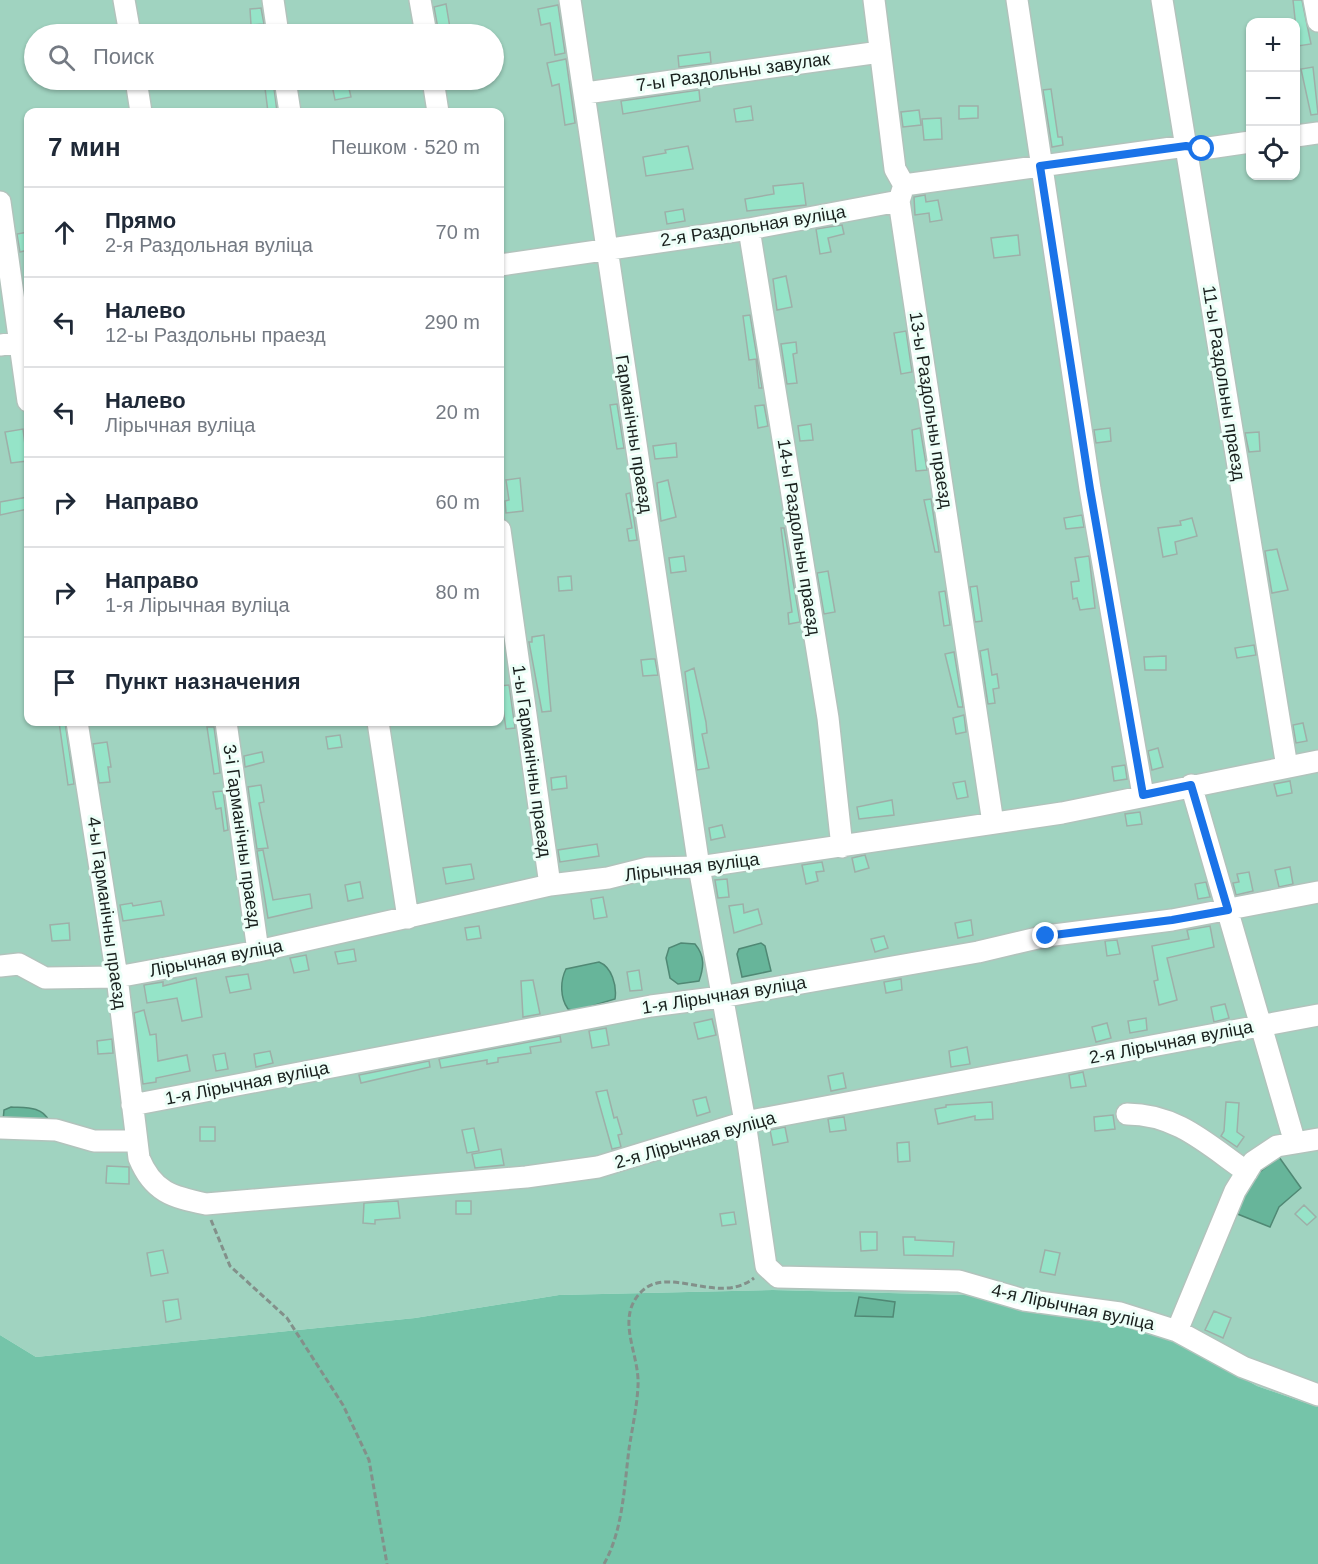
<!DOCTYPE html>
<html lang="ru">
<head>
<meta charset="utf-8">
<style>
  body { margin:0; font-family:Helvetica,sans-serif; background:#f2f2f3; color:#1f2937 }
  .controls { position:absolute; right:18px; top:18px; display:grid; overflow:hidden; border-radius:12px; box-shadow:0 2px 4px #0004 }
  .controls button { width:54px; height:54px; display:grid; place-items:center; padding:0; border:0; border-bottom:2px solid #e0e1e3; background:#fff; color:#1f2937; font:30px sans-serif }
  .stop { position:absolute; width:18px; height:18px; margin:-14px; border:4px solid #1a73e8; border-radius:50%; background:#fff }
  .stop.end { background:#1a73e8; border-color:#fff; box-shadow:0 2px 6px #0008 }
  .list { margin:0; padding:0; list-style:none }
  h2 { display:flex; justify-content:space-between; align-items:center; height:78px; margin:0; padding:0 24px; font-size:26px }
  h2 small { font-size:20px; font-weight:400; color:#747a83 }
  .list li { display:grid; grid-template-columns:39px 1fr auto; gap:18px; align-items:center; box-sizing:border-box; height:90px; padding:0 24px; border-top:2px solid #e0e1e3 }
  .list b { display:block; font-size:22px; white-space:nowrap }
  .list p { margin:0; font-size:20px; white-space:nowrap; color:#747a83 }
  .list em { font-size:20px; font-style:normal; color:#747a83 }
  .icon { flex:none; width:33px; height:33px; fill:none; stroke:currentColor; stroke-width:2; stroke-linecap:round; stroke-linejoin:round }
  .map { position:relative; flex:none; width:1318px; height:1564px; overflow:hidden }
  .search { position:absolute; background:#fff; box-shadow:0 2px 4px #0004; left:24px; top:24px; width:480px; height:66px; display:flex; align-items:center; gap:15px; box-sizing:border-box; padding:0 21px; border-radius:33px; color:#747a83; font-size:22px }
  .panel { position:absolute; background:#fff; box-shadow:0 2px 4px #0004; left:24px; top:108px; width:480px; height:618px; border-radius:12px }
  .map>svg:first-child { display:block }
  .green { fill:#a0d3c0; fill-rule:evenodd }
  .forest { fill:#75c4a9 }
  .water { fill:#67b59a; stroke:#508874; stroke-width:1.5 }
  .building { fill:#95e4c8; stroke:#9eafa8; stroke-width:1.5 }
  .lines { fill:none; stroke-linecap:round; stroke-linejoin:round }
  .minor-casing { stroke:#b2c3bc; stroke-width:24 }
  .path { stroke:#83908a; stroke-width:3; stroke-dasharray:6 3; stroke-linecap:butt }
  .minor { stroke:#fff; stroke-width:21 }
  .route { stroke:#1a73e8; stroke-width:8 }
  .labels { text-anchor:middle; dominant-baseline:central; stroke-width:6; stroke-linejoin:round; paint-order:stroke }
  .street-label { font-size:18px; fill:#19201d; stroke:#edfff8 }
</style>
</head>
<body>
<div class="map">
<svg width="1318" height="1564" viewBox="0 0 1318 1564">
  <rect width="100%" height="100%" fill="#e0f2ea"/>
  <!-- green -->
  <path class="green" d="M0 0H1318V1407L1257 1386 1167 1336 966 1295 773 1290 559 1295 415 1318 36 1357 0 1335ZM1250 22H1296V176H1250ZM34 34H494V80H34ZM28 112H500V722H28Z"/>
  <!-- forest -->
  <path class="forest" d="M773 1290 966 1295 1167 1336 1257 1386 1318 1407V1564H0V1335L36 1357 415 1318 559 1295Z"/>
  <!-- water -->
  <path class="water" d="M681 943 695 944C705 956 704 967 699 981L678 984 670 978 666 958 669 948Z
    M761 943 765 946 771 971 742 977 737 954 739 949Z
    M599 962C612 967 617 986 615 999L575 1011 568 1009C560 998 560 981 566 969Z
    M11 1107C26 1108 42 1106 49 1121H3L4 1110Z
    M1279 1157 1301 1188 1279 1207 1270 1227 1235 1213 1252 1178Z
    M859 1297 895 1302 893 1317 855 1316Z"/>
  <!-- building -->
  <path class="building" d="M1293 0H1302L1311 44 1298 46Z
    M446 4 451 34H439L434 7Z
    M558 5 565 53 555 55 550 23 541 25 538 9Z
    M261 8 264 24 251 25 250 9Z
    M710 52 711 63 679 67 678 56Z
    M566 59 575 123 565 125 559 84 552 86 547 63Z
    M1313 67 1318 114 1311 115 1301 69Z
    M264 80H273L277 112H268Z
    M331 80H347L351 97 335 100Z
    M1051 89 1058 137H1062L1063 145 1052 147 1043 90Z
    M699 90 700 101 623 114 621 101Z
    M751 106 753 120 736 122 734 109Z
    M959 106H978V118L959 119Z
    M919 110 921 125 903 127 901 112Z
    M941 118 942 139 924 140 922 119Z
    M688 146 693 169 646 176 643 157 666 153 665 150Z
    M803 183 806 205 747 211 745 199 774 194 773 186Z
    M925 195 926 202 938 200 942 220 930 222 929 213 915 215 914 197Z
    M683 209 685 221 667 224 665 212Z
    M842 225 844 234 828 238 831 252 820 254 816 229Z
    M28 232V250L20 252 17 234Z
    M1018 235 1020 255 994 258 991 238Z
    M786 276 792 307 777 310 773 279Z
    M750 315 762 388H759L756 359 749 360 743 316Z
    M906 331 912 372 901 374 894 333Z
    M796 342 797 353 793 354 797 383 787 384 781 344Z
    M617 404 624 448 617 449 610 405Z
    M764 405 768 426 758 428 755 406Z
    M811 424 813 440 800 441 798 426Z
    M920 428 927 470 916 471 912 430Z
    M1110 428 1111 441 1096 443 1094 430Z
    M23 429 27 461 11 463 5 432Z
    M1259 432 1260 451 1249 452 1245 433Z
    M676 443 677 457 655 459 653 446Z
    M520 478 523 511 506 513 505 501 509 500 506 480Z
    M668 480 676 517 661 521 657 483Z
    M630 493 637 540 629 541 627 529 632 528 626 494Z
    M28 497V509L0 515V502Z
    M931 499 939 552H935L924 500Z
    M1082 515 1084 527 1066 529 1064 518Z
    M1192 518 1197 536 1175 542 1177 554 1163 557 1158 528 1181 525 1180 521Z
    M781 528H784L800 622 789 624 788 613 792 612Z
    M1277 549 1288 590 1272 593 1265 551Z
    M684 556 686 571 671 573 669 558Z
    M1089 556 1095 608 1080 610 1077 598 1073 599 1071 582 1079 581 1075 558Z
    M828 571 835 612 824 614 817 573Z
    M571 576 572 590 559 591 558 577Z
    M977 586 982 621 975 622 970 587Z
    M945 591 950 625 944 626 939 592Z
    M544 635 551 711 542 712 529 642H532V637Z
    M1254 645 1256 655 1237 658 1235 648Z
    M988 649 992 675 997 674 999 688 993 689 995 703 988 704 980 651Z
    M954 652 963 707H958L945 654Z
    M1166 656V670H1145L1144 657Z
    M651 659H655L658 675 643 676 641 660Z
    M694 668 706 722 707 733 702 734 709 768 697 770 685 672Z
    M509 685 515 728 506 729 500 686Z
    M964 715 966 732 956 734 953 718Z
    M59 722H65L74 784 68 785Z
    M1303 723 1307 741 1296 743 1293 725Z
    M207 727H214L220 773 214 774Z
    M340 735 342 747 328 749 326 737Z
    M107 742 111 767H108L110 782 99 783 93 744Z
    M1158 748 1163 767 1152 770 1148 751Z
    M262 752 264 762 245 767 244 756Z
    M1125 765 1127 779 1114 781 1112 767Z
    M566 776 567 788 552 790 551 778Z
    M965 781 968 797 957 799 953 783Z
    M1290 781 1292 793 1277 796 1274 784Z
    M261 785 264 802 259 803 268 848 257 849 248 787Z
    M223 791 228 830 224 831 221 808 216 809 213 792Z
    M892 800 894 815 859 819 857 807Z
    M1140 812 1142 824 1127 826 1125 814Z
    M722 825 725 837 711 840 709 828Z
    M597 844 599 856 560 862 558 850Z
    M263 850 273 900 310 894 312 908 268 918 257 851Z
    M865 855 869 868 855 872 852 858Z
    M822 862 824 871 816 872 818 881 806 884 802 865Z
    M471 864 474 879 446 884 443 868Z
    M1290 867 1293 884 1279 887 1275 870Z
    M1249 872 1253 891 1236 895 1233 883 1239 882 1237 874Z
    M727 879 729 897 718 898 715 880Z
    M360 882 363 898 348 901 345 885Z
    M1206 882 1210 897 1198 899 1195 884Z
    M603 897 607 917 594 919 591 899Z
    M161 901 164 915 123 921 120 905 132 903 133 906Z
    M743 904 744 913 758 909 762 924 734 933 729 906Z
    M971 920 973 935 958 938 955 923Z
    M69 923 70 940 52 941 50 925Z
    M479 926 481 938 467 940 465 928Z
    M1210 926 1214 947 1167 958 1177 1000 1159 1005 1154 981 1158 980 1152 946 1189 939 1187 930Z
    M884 936 888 948 875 952 871 939Z
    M1117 940 1120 954 1107 956 1105 941Z
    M354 949 356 961 338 964 335 952Z
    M306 955 309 970 294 973 290 958Z
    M639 970 642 990 630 991 627 972Z
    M248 974 251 989 230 993 226 977Z
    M196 978 202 1017 182 1021 177 998 147 1003 144 985 163 982V986Z
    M901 979 902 990 886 993 884 982Z
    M533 980 540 1014 523 1017 521 981Z
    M1225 1004 1229 1018 1214 1022 1211 1007Z
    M144 1010 150 1035 156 1034 158 1061 187 1055 190 1071 156 1078V1082L143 1084 134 1013Z
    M1146 1018 1147 1030 1130 1033 1128 1021Z
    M712 1019 716 1035 698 1039 694 1023Z
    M1107 1023 1111 1038 1096 1042 1092 1027Z
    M606 1028 609 1045 592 1048 589 1031Z
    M560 1036 561 1042 530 1047 531 1053 498 1058V1062L487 1064V1060L441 1068 439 1059Z
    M112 1039 113 1053 98 1054 97 1041Z
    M967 1047 970 1064 951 1067 949 1051Z
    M270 1051 273 1063 256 1067 254 1054Z
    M225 1053 228 1069 216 1071 213 1055Z
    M429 1061 430 1067 361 1083 359 1075Z
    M1083 1072 1086 1086 1071 1088 1069 1075Z
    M843 1073 846 1088 831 1091 828 1076Z
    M607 1090 614 1118 617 1117 622 1134 618 1135 621 1147 612 1149 596 1092Z
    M706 1097 710 1112 697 1116 693 1100Z
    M992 1102 993 1119 975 1120V1116L938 1124 935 1109 946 1107V1105Z
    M1226 1102 1239 1103 1237 1132 1244 1137 1237 1147 1221 1136 1224 1131Z
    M1113 1115 1115 1129 1095 1131 1094 1117Z
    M844 1117 846 1130 830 1132 828 1119Z
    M200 1127H215V1141H200Z
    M785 1127 788 1142 773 1145 770 1130Z
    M474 1128 479 1151 467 1153 462 1130Z
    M909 1142 910 1161 898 1162 897 1143Z
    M501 1149 504 1165 475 1168 472 1154Z
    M107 1166 129 1167V1184L106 1183Z
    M398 1201 400 1218 375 1220V1224L363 1223 364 1203Z
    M456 1201H471V1214H456Z
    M1304 1205 1316 1217 1307 1225 1295 1214Z
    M734 1212 736 1224 722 1226 720 1214Z
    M860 1232H877V1250L861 1251Z
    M903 1237H915V1240L954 1242 953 1256 904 1255Z
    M163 1250 168 1273 151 1276 147 1253Z
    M1045 1250 1060 1253 1055 1275 1040 1272Z
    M178 1299 181 1319 166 1322 163 1301Z
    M1214 1311 1231 1318 1223 1338 1205 1330Z"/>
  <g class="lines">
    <defs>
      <path id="minor" d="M124 0 130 34
        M273 0 278 34
        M420 0 426 34
        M570 0 699 867 745 1122 766 1266 778 1277 959 1281 1024 1300 1120 1313 1177 1331 1243 1367 1318 1395
        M874 0 895 169 904 185 899 201 993 823
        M1017 0 1090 489 1143 795
        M1162 0 1287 767
        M1314 0 1318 21
        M136 80 141 112
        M285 80 290 112
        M433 80 438 112
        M586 93 880 52
        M1296 136 1318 133
        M904 185 1186 146 1202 149 1250 142
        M0 202 28 401
        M749 229 828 718 842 847
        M500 265 749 229 899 201
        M0 345 28 341
        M500 530 550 885
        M77 722 117 977 139 1158C153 1192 172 1197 206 1204L526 1177 598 1167 745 1122 1318 1015
        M226 722 258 951
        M378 722 408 918
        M1191 785 1295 1143
        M0 966 19 964 45 978 117 977 258 951 550 885 608 878 648 868 699 867 1062 813 1318 761
        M132 1105 651 1006 721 997 978 952 1046 936 1172 920 1318 892
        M1127 1114C1177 1114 1208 1145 1247 1172
        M0 1128 56 1130 94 1141H137
        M1177 1331 1235 1191 1253 1162 1277 1146 1318 1139"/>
    </defs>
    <!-- minor casing -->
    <use href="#minor" class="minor-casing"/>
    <!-- path -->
    <path class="path" d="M211 1220 230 1266 287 1318 343 1405 369 1460 387 1564
      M604 1564C623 1530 624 1488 629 1449 632 1429 637 1407 638 1386 640 1354 614 1318 642 1291 670 1265 719 1306 754 1278"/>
    <!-- minor -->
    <use href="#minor" class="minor"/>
  </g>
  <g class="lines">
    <!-- route -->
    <path class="route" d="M1046 936 1172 920 1228 910 1191 785 1143 795 1090 489 1040 166 1186 146 1202 149"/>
  </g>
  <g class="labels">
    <!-- street labels -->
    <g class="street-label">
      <text transform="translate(733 72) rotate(-8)">7-ы Раздольны завулак</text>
      <text transform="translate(753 226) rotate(-9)">2-я Раздольная вуліца</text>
      <text transform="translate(1224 383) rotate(81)">11-ы Раздольны праезд</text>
      <text transform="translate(931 410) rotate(81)">13-ы Раздольны праезд</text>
      <text transform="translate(634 434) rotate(81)">Гарманічны праезд</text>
      <text transform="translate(799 537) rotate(81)">14-ы Раздольны праезд</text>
      <text transform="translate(532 761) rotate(82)">1-ы Гарманічны праезд</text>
      <text transform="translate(242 836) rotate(82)">3-і Гарманічны праезд</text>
      <text transform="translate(692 867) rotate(-7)">Лірычная вуліца</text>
      <text transform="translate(107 913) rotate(82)">4-ы Гарманічны праезд</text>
      <text transform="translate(216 958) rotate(-11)">Лірычная вуліца</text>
      <text transform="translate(724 995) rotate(-9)">1-я Лірычная вуліца</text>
      <text transform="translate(1171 1042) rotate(-11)">2-я Лірычная вуліца</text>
      <text transform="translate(247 1083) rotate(-11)">1-я Лірычная вуліца</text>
      <text transform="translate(695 1140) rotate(-16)">2-я Лірычная вуліца</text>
      <text transform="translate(1073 1307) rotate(12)">4-я Лірычная вуліца</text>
    </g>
  </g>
</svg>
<div class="controls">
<button>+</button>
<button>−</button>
<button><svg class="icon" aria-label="locate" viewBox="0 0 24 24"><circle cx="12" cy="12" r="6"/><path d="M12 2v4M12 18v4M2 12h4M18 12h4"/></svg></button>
</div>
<div class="stop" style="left:1202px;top:149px"></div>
<div class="stop end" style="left:1046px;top:936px"></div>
<div class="search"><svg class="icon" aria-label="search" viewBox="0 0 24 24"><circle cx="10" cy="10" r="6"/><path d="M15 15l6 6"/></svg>Поиск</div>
<section class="panel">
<h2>7 мин<small>Пешком · 520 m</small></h2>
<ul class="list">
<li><svg class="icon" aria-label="ahead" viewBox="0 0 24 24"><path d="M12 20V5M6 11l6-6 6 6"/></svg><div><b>Прямо</b><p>2-я Раздольная вуліца</p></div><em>70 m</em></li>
<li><svg class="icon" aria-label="left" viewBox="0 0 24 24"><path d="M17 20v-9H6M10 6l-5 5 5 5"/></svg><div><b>Налево</b><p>12-ы Раздольны праезд</p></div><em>290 m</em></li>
<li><svg class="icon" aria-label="left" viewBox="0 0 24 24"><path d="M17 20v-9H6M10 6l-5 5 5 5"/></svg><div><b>Налево</b><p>Лірычная вуліца</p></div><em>20 m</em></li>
<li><svg class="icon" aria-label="right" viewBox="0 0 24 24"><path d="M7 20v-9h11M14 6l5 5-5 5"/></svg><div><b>Направо</b></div><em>60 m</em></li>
<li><svg class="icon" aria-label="right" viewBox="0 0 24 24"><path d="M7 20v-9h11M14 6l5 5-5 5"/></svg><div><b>Направо</b><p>1-я Лірычная вуліца</p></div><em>80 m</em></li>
<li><svg class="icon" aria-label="arrive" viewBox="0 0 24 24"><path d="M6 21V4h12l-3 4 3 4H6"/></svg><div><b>Пункт назначения</b></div></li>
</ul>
</section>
</div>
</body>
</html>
